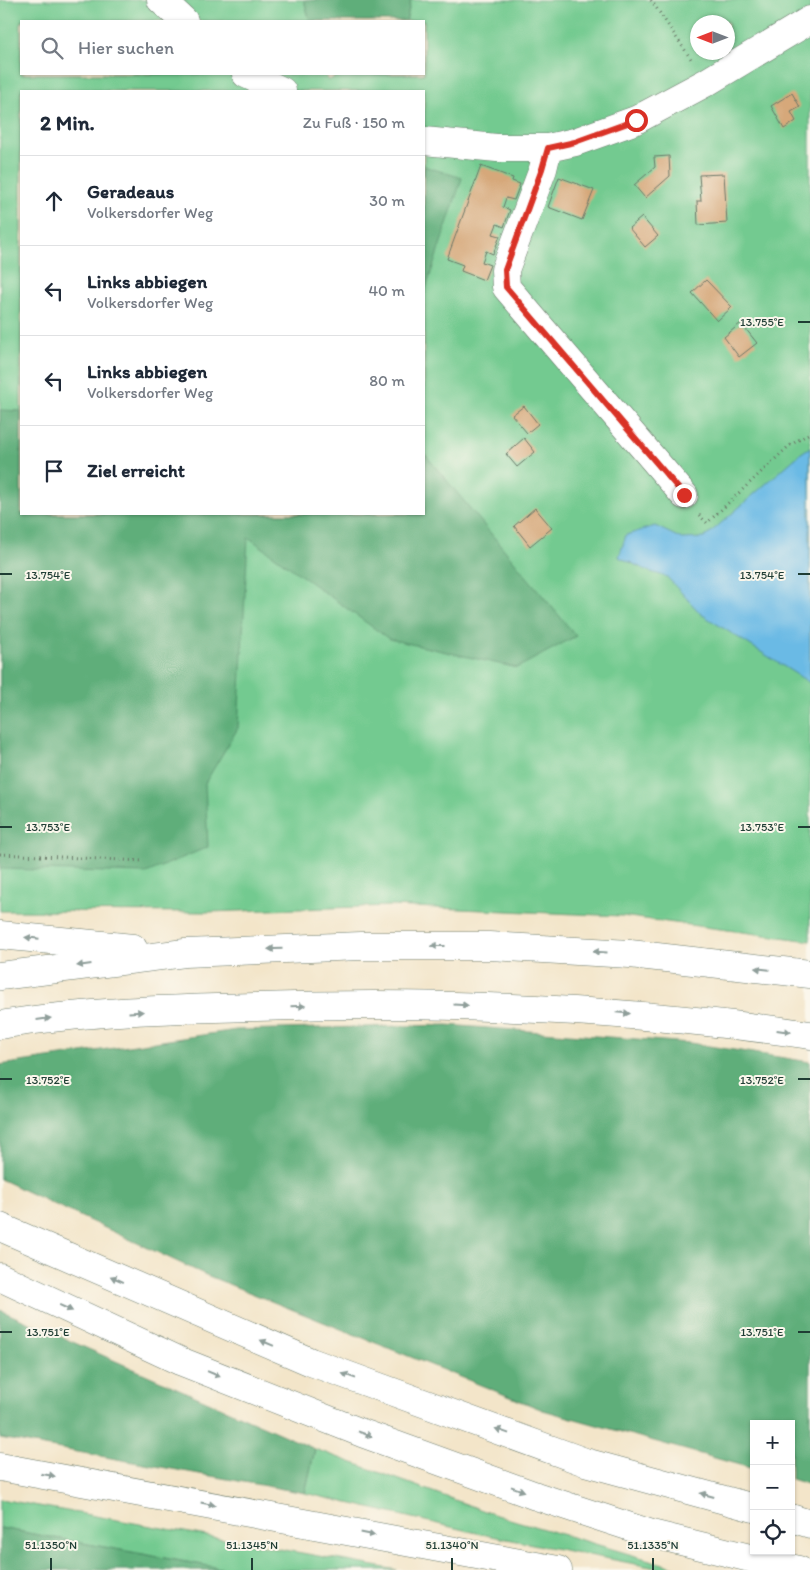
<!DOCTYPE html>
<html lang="de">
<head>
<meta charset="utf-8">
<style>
  body { margin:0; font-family:Itim,sans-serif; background:#f2f2f3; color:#1f2937 }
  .controls { position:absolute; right:15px; bottom:15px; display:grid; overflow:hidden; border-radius:0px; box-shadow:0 1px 4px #0004 }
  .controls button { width:45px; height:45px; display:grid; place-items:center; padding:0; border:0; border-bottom:1px solid #e0e1e3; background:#fff; color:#1f2937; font:25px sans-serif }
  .compass { position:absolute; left:690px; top:15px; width:45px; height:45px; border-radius:50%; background:#fff; box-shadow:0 1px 4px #0004; rotate:270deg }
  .stop { position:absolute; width:15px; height:15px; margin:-11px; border:4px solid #d93025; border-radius:50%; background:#fff }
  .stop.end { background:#d93025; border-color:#fff; box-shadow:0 1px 5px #0008 }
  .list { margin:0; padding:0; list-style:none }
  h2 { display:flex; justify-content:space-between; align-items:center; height:65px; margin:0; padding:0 20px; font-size:21px }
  h2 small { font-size:16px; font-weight:400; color:#747a83 }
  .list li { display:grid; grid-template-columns:32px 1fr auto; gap:15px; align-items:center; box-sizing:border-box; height:90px; padding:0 20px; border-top:1px solid #e0e1e3 }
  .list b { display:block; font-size:19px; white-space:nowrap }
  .list p { margin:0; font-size:16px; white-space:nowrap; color:#747a83 }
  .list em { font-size:16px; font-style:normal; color:#747a83 }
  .icon { flex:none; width:28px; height:28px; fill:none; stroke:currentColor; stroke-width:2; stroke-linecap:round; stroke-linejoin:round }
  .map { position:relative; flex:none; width:810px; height:1570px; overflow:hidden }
  .search { position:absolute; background:#fff; box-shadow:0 1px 4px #0004; left:20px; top:20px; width:405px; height:55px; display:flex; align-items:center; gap:12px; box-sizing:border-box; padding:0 18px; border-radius:0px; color:#747a83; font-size:19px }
  .panel { position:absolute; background:#fff; box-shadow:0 1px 4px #0004; left:20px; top:90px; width:405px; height:425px; border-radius:0px }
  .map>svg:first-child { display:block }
  .green { fill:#73ca90; stroke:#498462; fill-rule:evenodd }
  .forest { fill:#5eae7a; stroke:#3e7657 }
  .water { fill:#6bbae5; stroke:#457c8c }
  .building { fill:#d6a87a }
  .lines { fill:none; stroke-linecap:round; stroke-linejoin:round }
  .minor-casing { stroke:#697868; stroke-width:29 }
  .highway-casing { stroke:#697868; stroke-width:29 }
  .path { stroke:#697868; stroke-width:3; stroke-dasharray:1 4; stroke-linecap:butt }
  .minor { stroke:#fff; stroke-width:28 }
  .highway { stroke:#fff; stroke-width:28 }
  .oneway { fill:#8f9e9a }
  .route { stroke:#d93025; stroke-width:6 }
  .ticks { fill:none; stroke:#1f3d34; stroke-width:2 }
  .ticks-label { font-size:12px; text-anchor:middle; fill:#1f3d34; stroke:#fbf7ec; stroke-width:4; stroke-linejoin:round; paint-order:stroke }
</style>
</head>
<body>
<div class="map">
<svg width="810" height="1570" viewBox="0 0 810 1570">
  <rect width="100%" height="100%" fill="#fbf7ec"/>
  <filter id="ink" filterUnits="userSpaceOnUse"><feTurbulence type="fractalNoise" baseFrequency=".02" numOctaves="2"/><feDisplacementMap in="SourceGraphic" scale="10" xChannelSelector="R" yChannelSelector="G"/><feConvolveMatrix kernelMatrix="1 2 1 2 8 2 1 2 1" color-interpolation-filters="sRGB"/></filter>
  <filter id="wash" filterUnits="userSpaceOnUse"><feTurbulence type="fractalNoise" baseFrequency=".0096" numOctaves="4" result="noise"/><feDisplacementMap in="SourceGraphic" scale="20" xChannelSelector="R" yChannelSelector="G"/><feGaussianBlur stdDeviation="1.12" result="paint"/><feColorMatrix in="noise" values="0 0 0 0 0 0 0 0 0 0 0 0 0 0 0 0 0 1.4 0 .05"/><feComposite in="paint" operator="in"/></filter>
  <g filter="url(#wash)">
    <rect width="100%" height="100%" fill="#f3e5c9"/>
    <!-- green -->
    <path class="green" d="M0 0H304L310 21H21V74H325L328 81 340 74H424V21H406L411 0H810V941L622 916 390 906 208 912 0 911ZM698 22H728V52H698ZM21 91H424V514H21Z
      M315 1449 496 1515 684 1570H666L481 1534 305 1493Z
      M0 1499 397 1570H230L0 1528Z"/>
    <!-- forest -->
    <path class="forest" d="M304 0H411L406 21H310Z
      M424 166 462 178 424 294Z
      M0 410 21 411V514H424V453L576 636 517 668 389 639 248 537 238 728 205 783 208 847 146 873 0 869Z
      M447 1025 690 1043 810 1062V1485L791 1479V1424H754V1469L543 1410 206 1275 0 1179V1065L236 1030Z
      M0 1310 315 1449 305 1493 0 1438Z
      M0 1528 230 1570H0Z"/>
    <!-- water -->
    <path class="water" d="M810 447V683L701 614 667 577 648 571 619 557 626 535 655 526 682 539 704 538 800 454Z"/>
    <g id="blocks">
      <!-- building -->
      <path class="building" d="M792 93 800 107 791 112 796 121 784 129 771 106Z
        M669 156 670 176 645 198 634 185 655 167 654 157Z
        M481 166 513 178 512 181 520 184 514 200 506 198 503 207 510 210 504 227 497 224 493 234 500 236 493 254 486 251 482 262 490 265 484 280 461 271 463 265 447 259Z
        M724 174 727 223 698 225 697 201H701L699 175Z
        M559 177 594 190 582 220 548 207Z
        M642 217 658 236 645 247 629 228Z
        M706 280 732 307 717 321 692 293Z
        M741 323 757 343 739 357 724 337Z
        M524 406 538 424 527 433 512 415Z
        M524 438 535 452 517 467 506 454Z
        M535 508 552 528 530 546 514 526Z"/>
    </g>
  </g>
  <g filter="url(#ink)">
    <use href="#blocks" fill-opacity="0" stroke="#697868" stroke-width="1"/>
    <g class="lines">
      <defs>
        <path id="minor" d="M161 0 184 21
          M246 74 282 91
          M424 141 497 148H548L575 142 636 120 707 82 810 20
          M548 148 543 169 505 270 506 287 684 495"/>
        <path id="highway" d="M0 935 133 948
          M0 976 185 953 361 946H489L630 954 810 974
          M0 1025C85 1011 171 1009 256 1007 444 1001 624 1008 810 1035
          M0 1227 311 1362 585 1462 754 1508
          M0 1277 180 1361 362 1433 536 1496 652 1534 799 1570
          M0 1467 558 1570
          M791 1518 810 1524"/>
      </defs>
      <!-- minor casing -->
      <use href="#minor" class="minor-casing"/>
      <!-- highway casing -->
      <use href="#highway" class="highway-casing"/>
      <!-- path -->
      <path class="path" d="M651 0 693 62
        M699 515 707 523 789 446 810 433
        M0 854 143 861"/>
      <!-- minor -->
      <use href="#minor" class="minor"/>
      <!-- highway -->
      <use href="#highway" class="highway"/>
    </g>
    <!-- one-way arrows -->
    <defs><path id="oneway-solid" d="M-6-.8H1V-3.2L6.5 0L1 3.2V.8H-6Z" transform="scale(1.25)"/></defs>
    <g class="oneway">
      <use href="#oneway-solid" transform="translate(32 938) rotate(-174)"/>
      <use href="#oneway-solid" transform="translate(438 946) rotate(180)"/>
      <use href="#oneway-solid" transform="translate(275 949) rotate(178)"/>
      <use href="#oneway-solid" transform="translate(600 952) rotate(-177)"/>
      <use href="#oneway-solid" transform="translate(84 965) rotate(173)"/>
      <use href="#oneway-solid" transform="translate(762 969) rotate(-174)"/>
      <use href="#oneway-solid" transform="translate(461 1005) rotate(3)"/>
      <use href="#oneway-solid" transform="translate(298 1006) rotate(-2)"/>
      <use href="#oneway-solid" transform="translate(136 1012) rotate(-3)"/>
      <use href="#oneway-solid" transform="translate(623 1013) rotate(5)"/>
      <use href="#oneway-solid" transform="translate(44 1019) rotate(-7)"/>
      <use href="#oneway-solid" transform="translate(784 1031) rotate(8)"/>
      <use href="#oneway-solid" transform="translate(117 1279) rotate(-156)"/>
      <use href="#oneway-solid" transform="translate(66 1308) rotate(25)"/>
      <use href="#oneway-solid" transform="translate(267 1343) rotate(-157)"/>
      <use href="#oneway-solid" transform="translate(214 1374) rotate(22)"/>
      <use href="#oneway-solid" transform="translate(349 1376) rotate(-160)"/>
      <use href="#oneway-solid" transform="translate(502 1431) rotate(-160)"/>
      <use href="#oneway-solid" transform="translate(365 1434) rotate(20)"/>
      <use href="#oneway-solid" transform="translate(48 1475) rotate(10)"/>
      <use href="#oneway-solid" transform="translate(518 1489) rotate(20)"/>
      <use href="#oneway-solid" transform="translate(707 1495) rotate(-165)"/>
      <use href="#oneway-solid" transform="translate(208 1504) rotate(11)"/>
      <use href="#oneway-solid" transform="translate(368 1534) rotate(11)"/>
    </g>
  </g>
  <g class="lines" filter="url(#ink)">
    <!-- route -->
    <path class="route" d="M636 120 575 142 548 148 542 169 505 270 506 287 684 495"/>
  </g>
  <!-- ticks -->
  <path class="ticks" d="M798 322H810M0 574H12M798 574H810M0 827H12M798 827H810M0 1079H12M798 1079H810M0 1332H12M798 1332H810M51 1558V1570M252 1558V1570M452 1558V1570M653 1558V1570"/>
  <g class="ticks-label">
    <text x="762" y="326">13.755°E</text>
    <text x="762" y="579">13.754°E</text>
    <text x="48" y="579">13.754°E</text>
    <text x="48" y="831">13.753°E</text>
    <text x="762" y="831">13.753°E</text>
    <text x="762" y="1084">13.752°E</text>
    <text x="48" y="1084">13.752°E</text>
    <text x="762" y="1336">13.751°E</text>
    <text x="48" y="1336">13.751°E</text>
    <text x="51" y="1549">51.1350°N</text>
    <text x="252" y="1549">51.1345°N</text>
    <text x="452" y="1549">51.1340°N</text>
    <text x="653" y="1549">51.1335°N</text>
  </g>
</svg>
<div class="controls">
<button>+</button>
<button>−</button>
<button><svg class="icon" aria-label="locate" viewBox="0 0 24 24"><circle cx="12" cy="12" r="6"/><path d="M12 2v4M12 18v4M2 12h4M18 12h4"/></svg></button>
</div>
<svg class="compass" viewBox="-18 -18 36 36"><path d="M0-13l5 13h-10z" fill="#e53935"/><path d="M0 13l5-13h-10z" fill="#747a83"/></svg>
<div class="stop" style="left:636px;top:120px"></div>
<div class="stop end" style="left:684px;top:495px"></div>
<div class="search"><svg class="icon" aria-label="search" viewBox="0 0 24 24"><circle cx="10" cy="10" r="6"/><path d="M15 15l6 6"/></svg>Hier suchen</div>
<section class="panel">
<h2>2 Min.<small>Zu Fuß · 150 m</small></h2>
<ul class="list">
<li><svg class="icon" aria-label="ahead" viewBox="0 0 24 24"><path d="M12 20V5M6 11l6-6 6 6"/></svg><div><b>Geradeaus</b><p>Volkersdorfer Weg</p></div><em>30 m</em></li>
<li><svg class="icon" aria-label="left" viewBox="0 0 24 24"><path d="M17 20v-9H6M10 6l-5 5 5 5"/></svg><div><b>Links abbiegen</b><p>Volkersdorfer Weg</p></div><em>40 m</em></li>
<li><svg class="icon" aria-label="left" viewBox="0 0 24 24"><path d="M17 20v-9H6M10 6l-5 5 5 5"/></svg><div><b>Links abbiegen</b><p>Volkersdorfer Weg</p></div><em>80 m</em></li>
<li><svg class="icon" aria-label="arrive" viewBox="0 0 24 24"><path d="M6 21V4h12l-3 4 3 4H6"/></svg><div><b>Ziel erreicht</b></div></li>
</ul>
</section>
</div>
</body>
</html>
